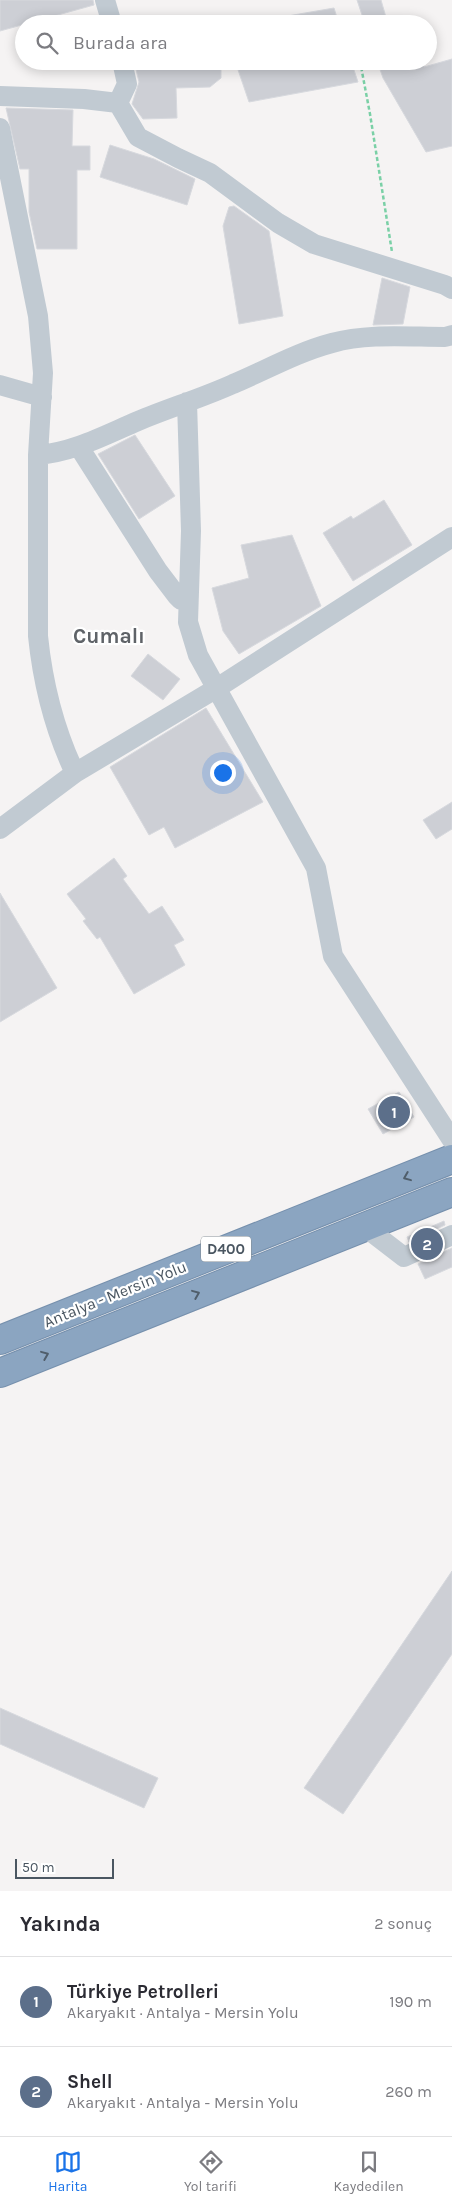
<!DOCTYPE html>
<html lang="tr">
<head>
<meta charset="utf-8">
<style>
  body { margin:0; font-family:Karla,sans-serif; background:#f7f7f7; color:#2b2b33 }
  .scale { position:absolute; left:15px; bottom:12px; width:99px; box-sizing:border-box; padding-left:5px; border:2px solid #4a5661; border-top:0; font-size:14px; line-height:18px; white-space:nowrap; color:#4a5661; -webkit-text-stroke:4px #fff; paint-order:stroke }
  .you { position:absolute; left:222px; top:772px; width:18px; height:18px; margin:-12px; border:4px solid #fff; border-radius:50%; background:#1a73e8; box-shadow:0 0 0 8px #1a73e833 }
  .badge { display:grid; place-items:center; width:32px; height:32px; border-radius:50%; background:#1a73e8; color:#fff; font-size:16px; font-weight:700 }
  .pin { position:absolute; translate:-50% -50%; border:2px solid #fff; box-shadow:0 1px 5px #0006 }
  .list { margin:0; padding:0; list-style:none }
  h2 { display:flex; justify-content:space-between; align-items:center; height:65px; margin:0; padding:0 20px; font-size:21px }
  h2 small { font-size:16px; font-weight:400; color:#7c7c81 }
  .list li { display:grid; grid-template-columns:32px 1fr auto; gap:15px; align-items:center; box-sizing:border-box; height:90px; padding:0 20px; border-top:1px solid #e1e1e2 }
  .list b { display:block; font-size:19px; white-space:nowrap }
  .list p { margin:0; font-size:16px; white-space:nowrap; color:#7c7c81 }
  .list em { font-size:16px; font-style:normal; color:#7c7c81 }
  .icon { flex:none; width:28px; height:28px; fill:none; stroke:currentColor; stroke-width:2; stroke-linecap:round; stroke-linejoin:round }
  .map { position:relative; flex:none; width:452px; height:1891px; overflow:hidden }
  .search { position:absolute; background:#fff; box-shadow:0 2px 12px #0003; left:15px; right:15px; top:15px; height:55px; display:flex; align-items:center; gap:12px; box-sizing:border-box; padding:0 18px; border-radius:28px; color:#7c7c81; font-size:19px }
  .sheet { height:245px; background:#fff }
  nav { display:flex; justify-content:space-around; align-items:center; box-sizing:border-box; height:70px; border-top:1px solid #e1e1e2; background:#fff; font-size:14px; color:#7c7c81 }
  nav a { display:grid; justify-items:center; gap:2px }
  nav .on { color:#1a73e8 }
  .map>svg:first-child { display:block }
  .building { fill:#cdcfd5; stroke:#d7d9de }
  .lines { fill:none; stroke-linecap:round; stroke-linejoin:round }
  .highway-casing { stroke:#7690ad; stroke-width:30 }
  .path { stroke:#7ad0a6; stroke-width:2.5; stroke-dasharray:4 2.5; stroke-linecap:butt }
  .minor { stroke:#c1cad2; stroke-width:20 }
  .highway { stroke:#8ba5c1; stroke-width:28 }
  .oneway { stroke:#505e6b }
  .labels { text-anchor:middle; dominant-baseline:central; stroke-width:4.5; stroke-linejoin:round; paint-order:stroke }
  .shield { fill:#fff; stroke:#808990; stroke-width:1 }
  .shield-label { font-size:15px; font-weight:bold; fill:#4a5661 }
  .street-label { font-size:16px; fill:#4a5661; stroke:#fff }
  .district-label { font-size:21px; font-weight:bold; fill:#5f6368; stroke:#fff }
</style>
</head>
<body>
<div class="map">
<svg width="452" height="1891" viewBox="0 0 452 1891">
  <rect width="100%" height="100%" fill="#f5f3f3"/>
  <!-- building -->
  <path class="building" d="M0 0H93L94 5 0 31Z
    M357 0H381L388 24H365Z
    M334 8 339 24H277L276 18Z
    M452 59V146L426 152 383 78 377 61H423L424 67Z
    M134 61H221V78L210 87 176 88 177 118 143 119 132 104 139 82Z
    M235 61H351L358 82 249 102Z
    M6 108 73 110 72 146H90V170H77V249H37L29 212V169H20Z
    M110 145 154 159 195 179 187 205 100 177Z
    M234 206 269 231 283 316 239 324 223 226 229 207Z
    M382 278 410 287 403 324 373 325Z
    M135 435 175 496 139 519 98 454Z
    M384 500 412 545 353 581 323 533 351 516 353 519Z
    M292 535 321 606 239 654 223 631 212 588 249 578 241 545Z
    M148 654 180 679 163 700 131 676Z
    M206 708 263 802 175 848 164 827 149 835 110 767Z
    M452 802V829L436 839 423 820Z
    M114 858 127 876 123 879 149 914 162 906 184 940 174 945 185 965 134 994 100 937 97 939 83 921 86 919 67 894Z
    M0 893 57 988 0 1022Z
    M399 1092 414 1117 383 1134 368 1109Z
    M444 1221 445 1225 409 1242 407 1237Z
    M452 1248V1267L425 1279 418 1264Z
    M452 1571V1654L343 1814 304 1788Z
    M0 1708 158 1778 144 1808 0 1744Z"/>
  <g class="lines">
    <defs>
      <path id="highway" d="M0 1340 452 1159
        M0 1373 452 1192"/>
    </defs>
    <!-- highway casing -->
    <use href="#highway" class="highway-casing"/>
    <!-- path -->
    <path class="path" d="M351 20 352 24
      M360 61 370 114 392 252"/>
    <!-- minor -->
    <path class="minor" d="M105 0 112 24
      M0 96 84 99 118 103 138 137 178 158 210 173 278 223 314 244 445 285 452 289
      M118 103 127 84 122 61
      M0 128 38 316 43 373 38 455V636C43 685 54 729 75 773
      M0 385 42 397
      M187 402 191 531 188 622 198 655 316 868 333 956 452 1140
      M79 447 158 571 177 596 181 600H187
      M38 455C74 452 105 435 138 421 169 408 202 398 233 384 266 370 298 352 332 343 368 333 408 337 445 337L452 335
      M0 829 75 773 217 688 452 537
      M365 1227 404 1257 452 1235"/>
    <!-- highway -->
    <use href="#highway" class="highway"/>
  </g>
  <!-- one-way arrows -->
  <defs><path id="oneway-chevron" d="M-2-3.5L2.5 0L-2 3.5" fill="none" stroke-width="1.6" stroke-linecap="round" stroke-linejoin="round" transform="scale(1.25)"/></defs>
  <g class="oneway">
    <use href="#oneway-chevron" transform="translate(407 1177) rotate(158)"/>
    <use href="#oneway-chevron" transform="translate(196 1294) rotate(-22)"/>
    <use href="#oneway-chevron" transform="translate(45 1355) rotate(-22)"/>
  </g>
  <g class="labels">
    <!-- shield labels -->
    <rect class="shield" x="201" y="1236.5" width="50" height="25" rx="4"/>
    <g class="shield-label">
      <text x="226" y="1249">D400</text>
    </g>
    <!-- street labels -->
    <g class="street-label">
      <text transform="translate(115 1294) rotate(-22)">Antalya - Mersin Yolu</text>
    </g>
    <!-- district labels -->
    <g class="district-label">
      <text x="109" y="636">Cumalı</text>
    </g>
  </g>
</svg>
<div class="scale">50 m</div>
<div class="you"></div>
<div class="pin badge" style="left:394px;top:1112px;background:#5c6f8a">1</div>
<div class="pin badge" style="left:427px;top:1244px;background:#5c6f8a">2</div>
<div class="search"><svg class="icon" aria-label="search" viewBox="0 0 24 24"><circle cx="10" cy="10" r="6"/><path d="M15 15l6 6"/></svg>Burada ara</div>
</div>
<section class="sheet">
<h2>Yakında<small>2 sonuç</small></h2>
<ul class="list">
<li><span class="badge" style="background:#5c6f8a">1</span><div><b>Türkiye Petrolleri</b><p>Akaryakıt · Antalya - Mersin Yolu</p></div><em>190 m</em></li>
<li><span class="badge" style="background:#5c6f8a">2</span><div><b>Shell</b><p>Akaryakıt · Antalya - Mersin Yolu</p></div><em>260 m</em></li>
</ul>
</section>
<nav>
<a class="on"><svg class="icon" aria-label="map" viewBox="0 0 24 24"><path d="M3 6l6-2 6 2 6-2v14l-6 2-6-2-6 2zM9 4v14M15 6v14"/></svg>Harita</a>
<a><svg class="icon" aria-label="directions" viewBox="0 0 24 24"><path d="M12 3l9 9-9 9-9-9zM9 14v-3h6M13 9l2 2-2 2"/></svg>Yol tarifi</a>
<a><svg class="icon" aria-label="saved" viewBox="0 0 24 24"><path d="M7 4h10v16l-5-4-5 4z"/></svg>Kaydedilen</a>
</nav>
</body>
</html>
